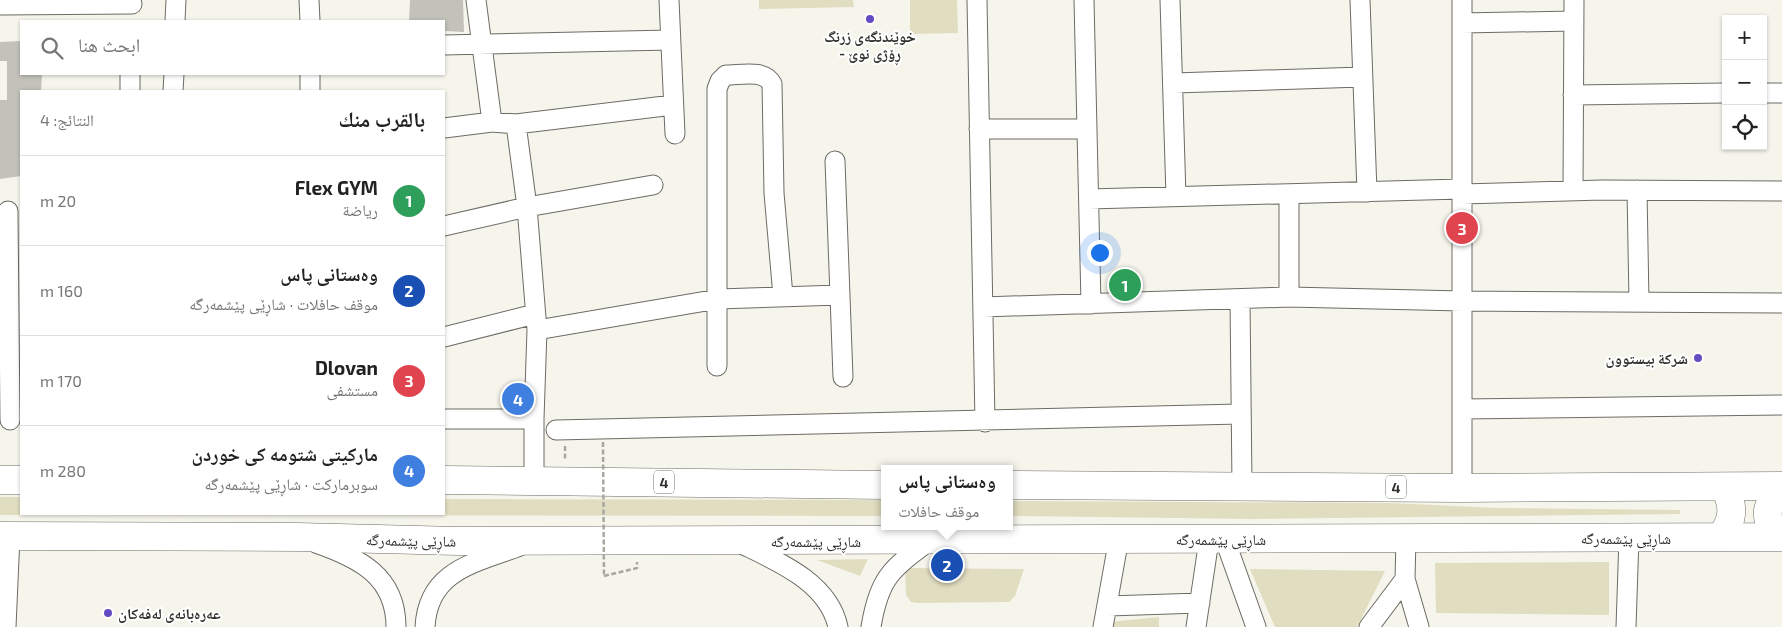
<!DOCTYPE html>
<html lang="ar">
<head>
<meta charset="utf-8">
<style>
  body { margin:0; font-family:"Exo 2","Noto Naskh Arabic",sans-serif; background:#f2f2f2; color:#222; direction:rtl }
  .controls { position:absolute; right:15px; top:15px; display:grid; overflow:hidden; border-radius:0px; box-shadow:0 1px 4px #0004 }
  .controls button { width:45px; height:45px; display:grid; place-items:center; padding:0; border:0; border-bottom:1px solid #e0e0e0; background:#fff; color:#222; font:25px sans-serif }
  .you { position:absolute; left:1099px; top:252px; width:18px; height:18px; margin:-12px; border:4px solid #fff; border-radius:50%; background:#1a73e8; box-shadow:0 0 0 8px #1a73e833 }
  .badge { display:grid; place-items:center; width:32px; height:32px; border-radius:50%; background:#2563eb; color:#fff; font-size:16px; font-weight:700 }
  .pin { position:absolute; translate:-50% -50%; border:2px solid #fff; box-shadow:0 1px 5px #0006 }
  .popup { position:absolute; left:881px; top:465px; width:132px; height:65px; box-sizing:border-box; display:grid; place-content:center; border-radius:0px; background:#fff; filter:drop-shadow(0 1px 4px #0005); font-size:16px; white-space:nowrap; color:#767676 }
  .popup b { font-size:19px; color:#222 }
  .popup::after { content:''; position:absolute; left:50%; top:100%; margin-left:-10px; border:10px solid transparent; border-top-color:#fff }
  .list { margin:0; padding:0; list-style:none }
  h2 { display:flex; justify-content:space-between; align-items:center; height:65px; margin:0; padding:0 20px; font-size:21px }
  h2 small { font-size:16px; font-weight:400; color:#767676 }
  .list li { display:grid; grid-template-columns:32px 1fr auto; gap:15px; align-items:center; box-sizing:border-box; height:90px; padding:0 20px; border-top:1px solid #e0e0e0 }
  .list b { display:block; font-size:19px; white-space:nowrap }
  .list p { margin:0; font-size:16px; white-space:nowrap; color:#767676 }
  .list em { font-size:16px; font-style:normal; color:#767676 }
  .icon { flex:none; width:28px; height:28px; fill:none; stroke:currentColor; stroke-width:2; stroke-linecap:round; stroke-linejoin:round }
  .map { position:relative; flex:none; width:1782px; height:627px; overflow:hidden; direction:ltr }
  .search { position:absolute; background:#fff; box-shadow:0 1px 4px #0004; left:20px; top:20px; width:425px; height:55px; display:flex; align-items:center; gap:12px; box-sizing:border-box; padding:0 18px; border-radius:0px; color:#767676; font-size:19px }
  .panel { position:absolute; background:#fff; box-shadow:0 1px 4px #0004; left:20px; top:90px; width:425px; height:425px; border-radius:0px; direction:rtl }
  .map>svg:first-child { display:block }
  .green { fill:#e1ddc1 }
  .building { fill:#c3c2ba }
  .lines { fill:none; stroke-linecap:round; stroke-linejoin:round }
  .minor-casing { stroke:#6c6b64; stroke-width:21 }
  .highway-casing { stroke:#6c6b64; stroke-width:29 }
  .path { stroke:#a8a8a1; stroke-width:2.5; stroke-dasharray:5 2.5; stroke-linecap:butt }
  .minor { stroke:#fff; stroke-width:19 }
  .highway { stroke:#fff; stroke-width:28 }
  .path-bridge { stroke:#a8a8a1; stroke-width:2.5; stroke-dasharray:5 2.5; stroke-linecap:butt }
  .poi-dot { fill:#634bc4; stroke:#fff; stroke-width:2 }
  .labels { text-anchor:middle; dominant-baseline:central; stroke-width:4; stroke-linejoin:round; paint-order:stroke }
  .shield { fill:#fff; stroke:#6e6e6b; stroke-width:1 }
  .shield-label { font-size:14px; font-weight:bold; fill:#30302c }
  .poi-label { font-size:15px; font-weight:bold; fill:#30302c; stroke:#fff }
  .street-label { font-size:15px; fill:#30302c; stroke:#fff }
</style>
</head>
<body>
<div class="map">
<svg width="1782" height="627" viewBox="0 0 1782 627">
  <rect width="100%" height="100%" fill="#f6f5ec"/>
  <!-- green -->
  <path class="green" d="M759 0H853L854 7 759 9Z
    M910 0H957L958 33 910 34Z
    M0 497H21V514H444V499L884 500V516L0 515Z
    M1010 501 1390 503 1498 508 1680 510V514L1255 519 1010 516Z
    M868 559 860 576 817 560Z
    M1609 562V615L1436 613 1435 563Z
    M905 568 1024 569 1015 596 1009 602 917 603 911 602 906 595Z
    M1250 569 1385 571 1357 627H1275Z
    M1159 617V627H1108L1110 622Z"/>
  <!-- building -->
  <path class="building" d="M410 0H463L464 32 444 31V21H409Z
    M21 41V74H42L41 91H21V176L0 179V100H7V61H0V42Z"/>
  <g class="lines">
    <defs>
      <path id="minor" d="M309 0 310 21
        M476 0 492 122
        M669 0 675 134
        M977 0 985 422
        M1084 0 1091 304
        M1170 0 1176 197
        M1360 0 1367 192
        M1462 0V488
        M0 5 132 4
        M175 21 176 0
        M1462 23 1574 21
        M444 45 670 40
        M1174 83 1362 77
        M130 91V74
        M173 91 174 74
        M310 91V74
        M1763 93H1782
        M1573 95 1726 93
        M516 124 527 207 537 330 534 419
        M444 128 492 122 516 124 673 105
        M979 129H1087
        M835 161 843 377
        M1637 190 1639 302
        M1573 191 1574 0
        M1462 194 1602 190 1782 191
        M1089 199 1461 189
        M8 211 10 420
        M444 226 527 207 653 185
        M1289 297 1462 301 1782 303
        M1240 299 1242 486
        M983 307 1289 297V194
        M537 330 718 299 840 295
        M444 337 535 314
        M717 366V89L720 81 726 75C741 75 764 69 772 84L774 193 783 296
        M1462 409 1782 405
        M444 419H534V480
        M556 430 1240 414
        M1406 538 1405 579 1419 627
        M1225 540 1256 627
        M738 542C776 561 828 581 838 627
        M316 543C359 558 396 576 396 627
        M1108 606 1200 603
        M6 627 10 536
        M425 627C428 570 475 563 520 546
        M871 627C879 578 891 569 929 541
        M1103 627 1119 538
        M1196 627 1209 540
        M1369 627 1405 579
        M1626 627 1629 538"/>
      <path id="highway" d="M0 480H21
        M444 480 884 485
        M1010 485 1462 488 1782 486
        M0 536 298 537 458 541 1782 537
        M1721 537C1734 519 1734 507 1725 487
        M1777 537C1763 516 1765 506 1782 488"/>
    </defs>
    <!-- minor casing -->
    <use href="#minor" class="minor-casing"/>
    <!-- highway casing -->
    <use href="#highway" class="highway-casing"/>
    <!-- path -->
    <path class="path" d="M565 446V460
      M604 576 637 568V562"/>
    <!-- minor -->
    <use href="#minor" class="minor"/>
    <!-- highway -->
    <use href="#highway" class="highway"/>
    <!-- path-bridge -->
    <path class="path-bridge" d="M603 442 604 576"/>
  </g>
  <!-- markers -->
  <g class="poi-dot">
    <circle cx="870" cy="19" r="5"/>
    <circle cx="1698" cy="358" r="5"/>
    <circle cx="108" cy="613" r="5"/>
  </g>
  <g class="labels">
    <!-- shield labels -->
    <g class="shield">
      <rect x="654" y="470.5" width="20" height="23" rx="4"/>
      <rect x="1386" y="475.5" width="20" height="23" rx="4"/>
    </g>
    <g class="shield-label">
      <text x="664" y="482">4</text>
      <text x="1396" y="487">4</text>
    </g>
    <!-- poi labels -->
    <g class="poi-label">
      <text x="870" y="36">خوێندنگەی زرنگ<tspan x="870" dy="17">- ڕۆژی نوێ</tspan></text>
      <text x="1688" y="358" text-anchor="end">شرکة بیستوون</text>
      <text x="118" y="613" text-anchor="start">عەرەبانەی لەفەکان</text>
    </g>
    <!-- street labels -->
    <g class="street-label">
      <text x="1626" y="538">شاڕێی پێشمەرگە</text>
      <text x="1221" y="539">شاڕێی پێشمەرگە</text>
      <text transform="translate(411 540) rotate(1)">شاڕێی پێشمەرگە</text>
      <text x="816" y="541">شاڕێی پێشمەرگە</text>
    </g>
  </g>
</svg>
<div class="controls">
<button>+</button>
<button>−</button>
<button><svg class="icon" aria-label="locate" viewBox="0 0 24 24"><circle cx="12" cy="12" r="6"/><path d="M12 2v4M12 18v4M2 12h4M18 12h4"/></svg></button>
</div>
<div class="you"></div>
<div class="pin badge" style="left:1125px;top:285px;background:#2e9e5b">1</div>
<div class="pin badge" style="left:947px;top:565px;background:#1a4fb4">2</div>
<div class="popup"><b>وەستانی پاس</b>موقف حافلات</div>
<div class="pin badge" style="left:1462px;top:228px;background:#e0444e">3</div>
<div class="pin badge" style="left:518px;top:399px;background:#3f7fe0">4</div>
<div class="search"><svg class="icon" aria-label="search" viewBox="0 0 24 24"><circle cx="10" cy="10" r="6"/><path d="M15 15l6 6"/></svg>ابحث هنا</div>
<section class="panel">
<h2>بالقرب منك<small>النتائج: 4</small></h2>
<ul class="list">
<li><span class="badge" style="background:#2e9e5b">1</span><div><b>Flex GYM</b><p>رياضة</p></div><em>20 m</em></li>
<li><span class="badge" style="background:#1a4fb4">2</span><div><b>وەستانی پاس</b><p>موقف حافلات · شاڕێی پێشمەرگە</p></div><em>160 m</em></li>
<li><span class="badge" style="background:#e0444e">3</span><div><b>Dlovan</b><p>مستشفى</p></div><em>170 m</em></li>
<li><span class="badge" style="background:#3f7fe0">4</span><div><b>مارکیتی شتومه کی خوردن</b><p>سوبرماركت · شاڕێی پێشمەرگە</p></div><em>280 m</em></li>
</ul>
</section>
</div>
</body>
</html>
